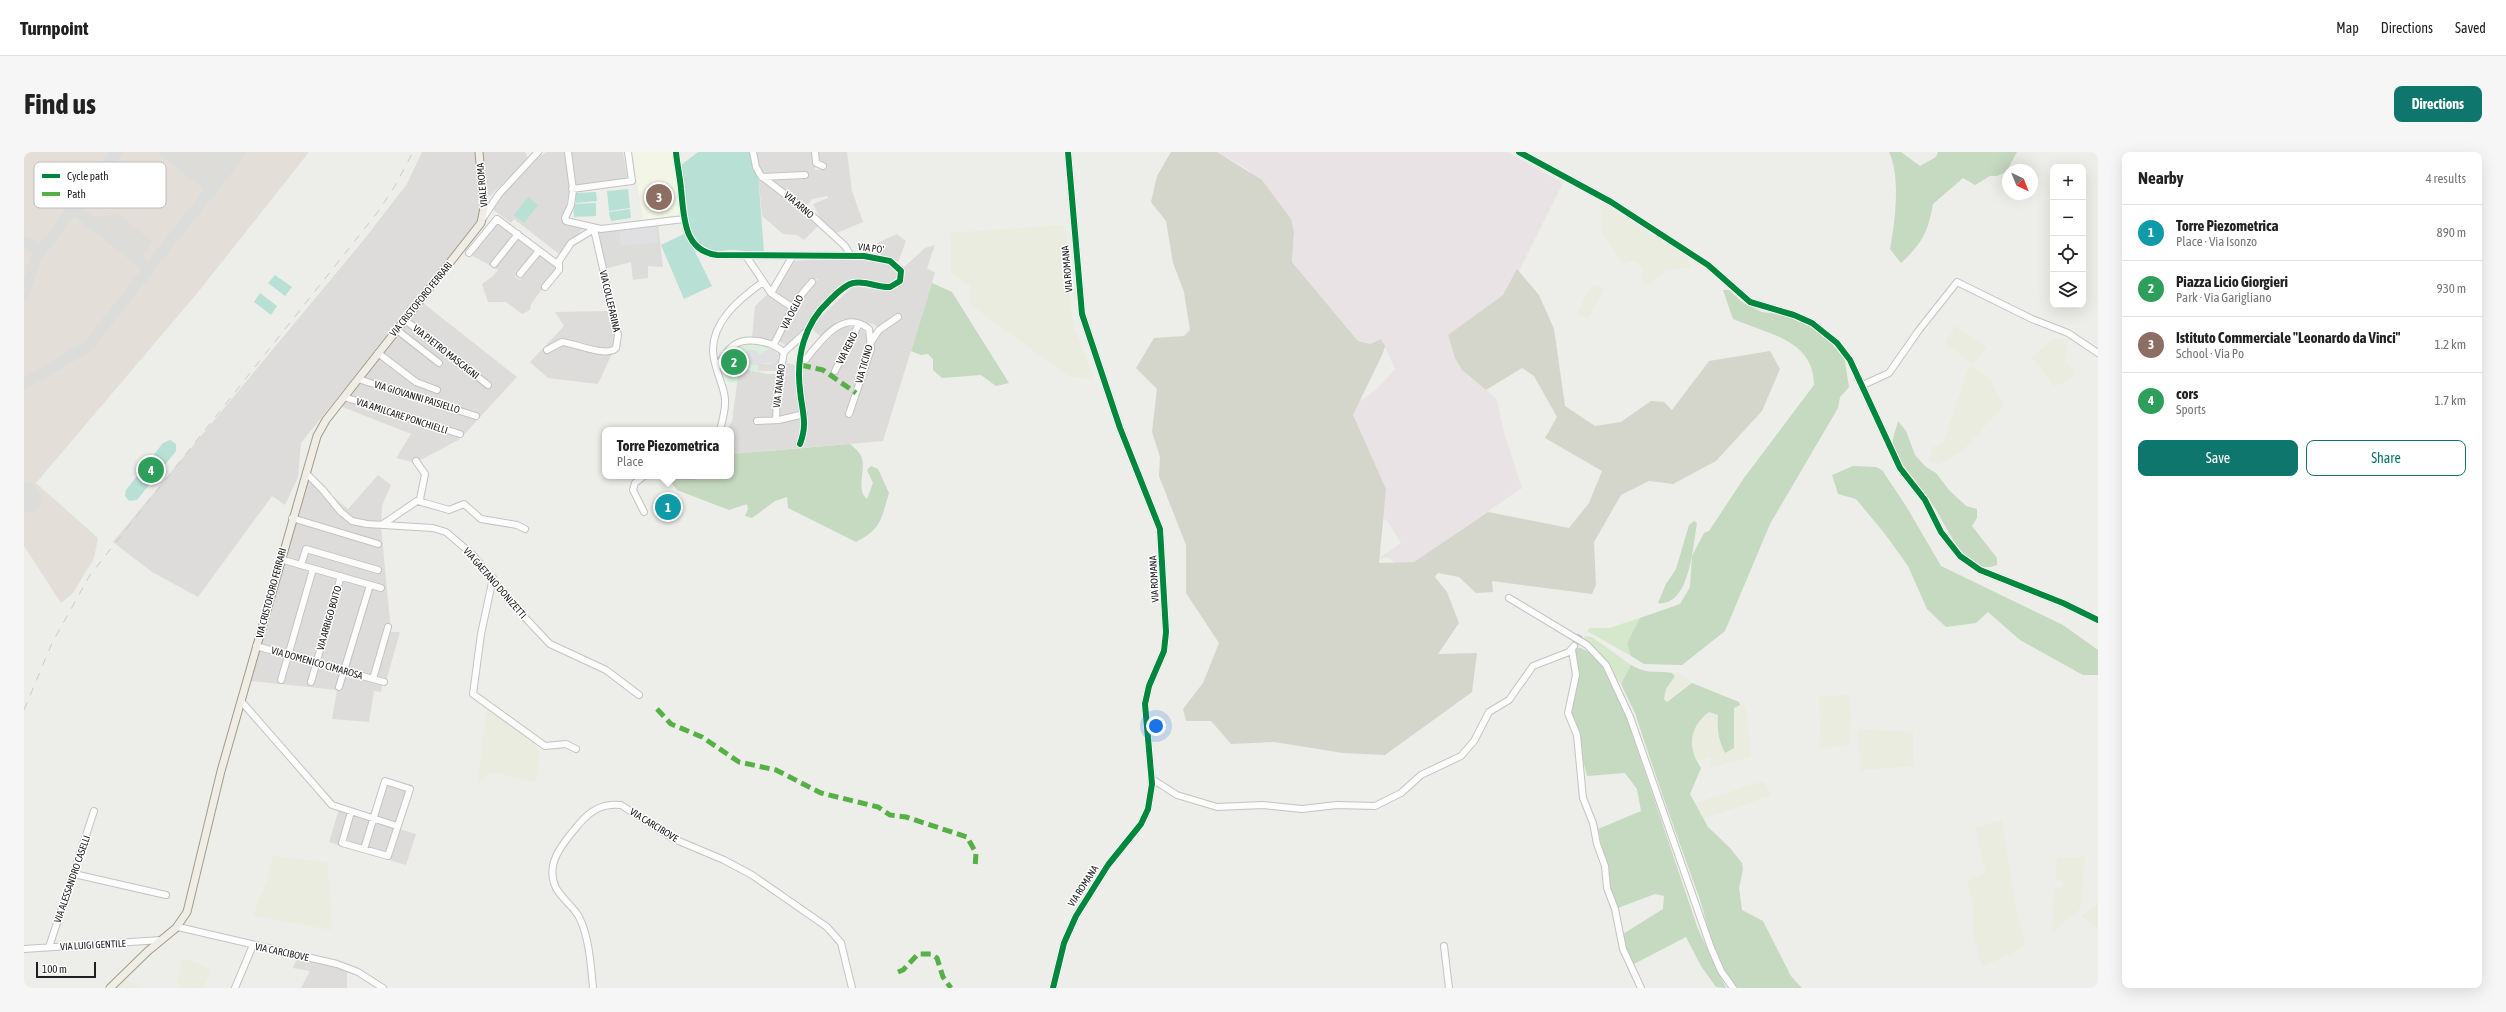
<!DOCTYPE html>
<html lang="en">
<head>
<meta charset="utf-8">
<style>
  body { margin:0; font-family:"Asap Condensed",sans-serif; background:#f6f6f6; color:#222 }
  .controls { position:absolute; right:12px; top:12px; display:grid; overflow:hidden; border-radius:8px; box-shadow:0 4px 16px #0002 }
  .controls button { width:36px; height:36px; display:grid; place-items:center; padding:0; border:0; border-bottom:1px solid #e0e0e0; background:#fff; color:#222; font:20px sans-serif }
  .compass { position:absolute; left:1978px; top:12px; width:36px; height:36px; border-radius:50%; background:#fff; box-shadow:0 4px 16px #0002; rotate:137deg }
  .scale { position:absolute; left:12px; bottom:10px; width:60px; box-sizing:border-box; padding-left:4px; border:2px solid #202020; border-top:0; font-size:11px; line-height:14px; white-space:nowrap; color:#202020; -webkit-text-stroke:3px #fff; paint-order:stroke }
  .you { position:absolute; left:1132px; top:574px; width:14px; height:14px; margin:-10px; border:3px solid #fff; border-radius:50%; background:#1a73e8; box-shadow:0 0 0 6px #1a73e833 }
  .badge { display:grid; place-items:center; width:26px; height:26px; border-radius:50%; background:#0f766e; color:#fff; font-size:13px; font-weight:700 }
  .pin { position:absolute; translate:-50% -50%; border:2px solid #fff; box-shadow:0 1px 4px #0006 }
  .popup { position:absolute; left:578px; top:275px; width:132px; height:52px; box-sizing:border-box; display:grid; place-content:center; border-radius:8px; background:#fff; filter:drop-shadow(0 1px 3px #0005); font-size:13px; white-space:nowrap; color:#767676 }
  .popup b { font-size:15px; color:#222 }
  .popup::after { content:''; position:absolute; left:50%; top:100%; margin-left:-8px; border:8px solid transparent; border-top-color:#fff }
  .list { margin:0; padding:0; list-style:none }
  h2 { display:flex; justify-content:space-between; align-items:center; height:52px; margin:0; padding:0 16px; font-size:17px }
  h2 small { font-size:13px; font-weight:400; color:#767676 }
  .list li { display:grid; grid-template-columns:26px 1fr auto; gap:12px; align-items:center; box-sizing:border-box; height:56px; padding:0 16px; border-top:1px solid #e0e0e0 }
  .list b { display:block; font-size:15px; white-space:nowrap }
  .list p { margin:0; font-size:13px; white-space:nowrap; color:#767676 }
  .list em { font-size:13px; font-style:normal; color:#767676 }
  .actions { display:flex; gap:8px; padding:12px 16px }
  .actions a { flex:1; padding:9px 0; border:1px solid #0f766e; border-radius:8px; text-align:center; font-size:14px; color:#0f766e }
  .actions .main { background:#0f766e; color:#fff }
  .icon { flex:none; width:22px; height:22px; fill:none; stroke:currentColor; stroke-width:2; stroke-linecap:round; stroke-linejoin:round }
  .map { position:relative; flex:none; width:2074px; height:836px; overflow:hidden; border-radius:8px }
  header { display:flex; align-items:center; gap:24px; box-sizing:border-box; height:56px; padding:0 20px; background:#fff; border-bottom:1px solid #e0e0e0 }
  header strong { font-size:19px }
  nav { display:flex; gap:22px; margin-inline-start:auto; font-size:14px }
  .intro { display:flex; align-items:center; justify-content:space-between; box-sizing:border-box; height:96px; padding:0 24px }
  h1 { margin:0; font-size:28px }
  .button { padding:10px 18px; border-radius:8px; background:#0f766e; color:#fff; font-size:14px; font-weight:700 }
  main { display:flex; gap:24px; padding:0 24px }
  aside { flex:1; background:#fff; border-radius:8px; box-shadow:0 4px 16px #0002 }
  .map>svg:first-child { display:block }
  .residential { fill:#dddcda }
  .industrial { fill:#eae3e6 }
  .education { fill:#f3f5e6 }
  .religious { fill:#dcdcda }
  .military { fill:#e4ded8 }
  .airport { fill:#dddcd8 }
  .construction { fill:#d4d6cc }
  .farmland { fill:#e9ecde }
  .grass { fill:#d6e8cb }
  .forest { fill:#c6d9c1 }
  .park { fill:#daf0dd }
  .pitch { fill:#b9e0d5 }
  .parking { fill:#dededc }
  .plaza { fill:#e0e0e3 }
  .lines { fill:none; stroke-linecap:round; stroke-linejoin:round }
  .taxiway { stroke:#dcdcda; stroke-width:11 }
  .runway { stroke:#dcdcda; stroke-width:27 }
  .minor-tunnel { stroke:#c4c4c1; stroke-width:6; stroke-dasharray:6 3; stroke-linecap:butt }
  .minor-casing { stroke:#c3c3c1; stroke-width:8 }
  .major-casing { stroke:#a19d88; stroke-width:9 }
  .minor { stroke:#fcfcfc; stroke-width:6 }
  .major { stroke:#f0ede6; stroke-width:7 }
  .rail { stroke:#cbcbca; stroke-width:1; stroke-dasharray:8 8; stroke-linecap:butt }
  .quiet { stroke:#55b145; stroke-width:5; stroke-dasharray:10 5; stroke-linecap:butt }
  .cycleway-casing { stroke:#fff; stroke-width:8 }
  .cycleway { stroke:#00873e; stroke-width:6 }
  .labels { text-anchor:middle; dominant-baseline:central; stroke-width:3; stroke-linejoin:round; paint-order:stroke }
  .street-label { font-size:10px; fill:#202020; stroke:#fff }
  .key { fill:#fff; stroke:#bcbcbc; stroke-width:1 }
  .key-label { font-size:11px; fill:#202020 }
</style>
</head>
<body>
<header>
<strong>Turnpoint</strong>
<nav><a>Map</a><a>Directions</a><a>Saved</a></nav>
</header>
<div class="intro"><h1>Find us</h1><a class="button">Directions</a></div>
<main>
<div class="map">
<svg width="2074" height="836" viewBox="0 0 2074 836">
  <rect width="100%" height="100%" fill="#edede9"/>
  <!-- residential -->
  <path class="residential" d="M398 0H452L457 60 453 72 277 291 274 325 261 353 248 344 174 445 128 420 89 390 338 90 383 32Z
    M458 0H501L504 7 466 44 463 42Z
    M522 0H541L547 32 539 68 543 72 559 77 535 102 490 67 487 71 468 57 472 50 514 6Z
    M547 0H599L604 29 551 35Z
    M732 0H789L791 18 799 17 793 13 792 0H823L828 39 839 70 810 82 798 70 789 52 804 46 803 44 788 47 781 56 735 19Z
    M734 22 795 73 780 88 773 83 759 82 738 64Z
    M472 69 491 83 467 114 447 103Z
    M873 82 882 89 874 110 854 102 853 91Z
    M494 87 510 99 491 125 496 128 515 103 533 117 507 152 506 158 498 162 482 150H464L458 132 469 124 474 118 470 116Z
    M911 93 903 116 911 121 859 289 707 302V278H702L708 270 715 216 743 222H753L761 210 780 216 784 208 819 173 840 178 845 194 822 261 828 266 854 176 850 172 821 167 814 169 797 185 788 177 791 170 829 134 861 139 874 135 881 124 879 116 901 96Z
    M811 106 841 107 865 111 875 122 872 130 868 133 823 131 788 163 780 177 762 194 755 189 772 158 771 155 794 127 788 128 768 153 750 141 771 109Z
    M745 141 766 156 754 183 748 188 728 186 731 154Z
    M399 151 493 225 436 287 391 311 372 306 387 282 316 254Z
    M585 159 592 183 590 197 574 232 524 226 506 210 540 174 531 160Z
    M283 323 324 357 354 323 367 333 358 354 357 374 367 480H376L362 529H359L357 540 350 539 345 570 308 567 313 538 227 529Z
    M360 626 389 633 375 677 392 682 382 713 305 690 316 654 345 663 348 661Z
    M273 806 323 818V836H277L286 819 269 816Z"/>
  <!-- industrial -->
  <path class="industrial" d="M1193 0H1484L1539 31 1487 135 1475 148 1424 183 1445 225 1454 230 1473 248 1480 281 1498 336 1390 410 1371 411 1364 405 1354 407 1377 391 1362 367 1354 371 1329 269 1331 253 1354 236 1371 217 1366 206 1357 187 1346 192 1334 189 1268 110 1270 80 1225 18Z"/>
  <!-- education -->
  <path class="education" d="M608 0H650L657 63 619 68Z"/>
  <!-- religious -->
  <path class="religious" d="M634 72 639 115 624 114V126L609 128 607 110 580 117 575 79Z"/>
  <!-- military -->
  <path class="military" d="M0 0H285L175 139 12 331 74 386 70 406 49 441 37 451 0 394Z"/>
  <!-- airport -->
  <path class="airport" d="M137 0H211L182 36Z
    M94 62 129 90 113 110 64 71 68 65Z"/>
  <!-- construction -->
  <path class="construction" d="M1147 0H1193L1238 28 1267 67 1270 80 1268 110 1334 189 1346 192 1357 187 1361 194 1359 201 1329 263 1362 337 1355 411 1390 410 1464 360 1545 376 1565 351 1578 319 1521 286 1533 265 1510 224 1498 216 1462 238 1438 218 1431 206 1424 183 1479 143 1493 117 1515 143 1530 177 1541 254 1571 274 1597 270 1627 249 1640 250 1648 258 1685 209 1746 199 1756 217 1738 259 1692 309 1649 332 1625 329 1597 343 1570 390 1572 433 1568 442 1468 429 1469 440 1452 441 1435 425 1414 421 1411 425 1423 440 1435 471 1414 502 1453 501 1448 540 1361 603 1319 601 1250 590 1207 592 1187 569H1162L1159 557 1179 531 1195 491 1162 441V393L1135 324 1136 305 1128 280 1133 237 1112 216 1130 186 1160 184 1166 178 1160 140 1149 111 1142 69 1127 50 1133 24Z"/>
  <!-- farmland -->
  <path class="farmland" d="M1577 51 1663 105 1667 115 1642 118 1625 132 1620 131 1618 128 1619 118 1614 111 1609 109 1600 112 1579 81Z
    M1039 73 1042 80 1046 150 1049 172 1070 227 1046 225 947 153 946 133 941 132 927 120V81Z
    M1568 133 1581 136 1564 167 1553 161Z
    M1932 174 1962 195 1949 212 1921 191Z
    M2030 187 2045 188 2040 204 2042 211 2050 218V221L2043 229 2030 234 2008 205Z
    M1945 215 1956 219 1967 230 1980 253 1938 299 1913 313 1905 308 1909 295 1919 292Z
    M1654 521 1668 531 1642 550 1640 547 1642 537Z
    M1824 543 1827 565 1824 592 1797 597 1795 545Z
    M1716 553 1721 554 1722 558 1727 604 1688 616 1686 605 1672 609 1667 588 1675 568 1685 560 1694 563 1693 575 1696 591 1701 601 1710 596V556Z
    M463 556 511 592 515 600 512 630 474 621 465 622 454 632Z
    M1834 577 1889 580V614L1837 618Z
    M1740 629 1747 643 1680 667 1672 651Z
    M1978 668 1992 758 2001 794 1958 815 1949 781V750L1943 730 1962 720 1951 676Z
    M249 704 303 710 308 778 229 764 243 728Z
    M2061 705 2056 757 2028 780 2031 736 2039 735V729L2032 728 2033 706Z
    M2074 751V778L2058 764Z
    M159 806 187 817 180 836H163L153 831Z
    M100 827 118 836H92Z"/>
  <!-- grass -->
  <path class="grass" d="M1616 466 1603 491 1607 504 1563 479 1566 476H1585Z
    M1562 484 1568 485 1607 513 1597 532C1582 512 1581 502 1558 487Z"/>
  <!-- forest -->
  <path class="forest" d="M1865 0H1877L1896 14 1912 5 1914 0H1993L1982 20 1973 24H1966L1951 33 1939 26 1909 52C1904 80 1898 92 1877 111L1866 97C1871 70 1877 25 1865 0Z
    M908 131 928 140 985 231 972 234 957 223 918 226 909 218V207L904 202 897 203 887 199Z
    M1699 138H1705L1718 150 1738 160 1770 164 1787 172 1820 204 1825 235 1816 245 1814 256 1746 372 1701 479 1658 513 1620 512 1607 504 1603 491 1616 466 1656 452 1666 435 1668 404 1680 381 1685 379 1720 326 1790 233C1790 188 1744 182 1709 167Z
    M1874 269 1882 279 1891 303 1902 315 1912 321 1925 338 1942 354 1953 357V366L1948 374 1973 406V413C1968 415 1962 416 1956 414 1935 405 1922 374 1911 356 1902 341 1869 307 1869 290 1869 283 1873 275 1874 269Z
    M826 292C829 295 835 299 837 304 843 318 831 337 843 347L849 331 843 318 847 314 854 317 865 341C857 368 857 377 832 390L764 356 763 345 751 349 728 366 721 364 724 357 723 352 705 358 653 338 644 326 662 328 679 324H707V302Z
    M1829 314 1852 315 1858 318 1882 354 1917 414 2039 473 2074 498V523H2059L1996 488 1964 460 1952 471 1922 475 1903 457 1884 414 1861 382 1832 347 1814 342 1808 323Z
    M1670 369 1673 371C1669 393 1666 455 1634 451L1642 432 1652 417 1665 373Z
    M1551 495 1557 496 1566 501 1578 514 1599 555 1674 777 1702 836 1692 835 1677 814 1662 785 1608 813 1604 805 1599 782 1639 757 1640 744 1631 742 1594 756 1588 741 1574 677 1617 659 1613 637 1601 621 1563 624 1547 562Z
    M1607 513C1624 523 1631 518 1648 521L1651 524 1642 537 1640 547 1643 550 1668 531 1715 550 1716 553 1710 556V596L1701 601C1694 588 1693 577 1694 563L1685 560C1665 575 1663 596 1677 616L1666 642 1684 675 1706 696 1718 711 1719 717 1715 736 1718 758 1739 769 1767 824 1778 836H1714C1690 812 1685 775 1675 745 1653 684 1631 623 1611 561L1597 532Z"/>
  <!-- park -->
  <path class="park" d="M717 191 744 192 746 196 739 202H734V199L721 211 735 214 734 220 715 216 713 231H704L697 214 709 196Z"/>
  <!-- pitch -->
  <path class="pitch" d="M674 0H727L730 18 734 22 740 100C729 100 716 98 707 98 700 98 695 101 688 100 660 94 660 37 657 13Z
    M604 37 606 56 585 59 583 39Z
    M572 40 573 49 552 51 551 41Z
    M504 45 514 53 500 71 490 63Z
    M572 51V64L550 65 549 52Z
    M606 57 607 66 587 69 585 60Z
    M662 81 688 134 660 147 637 93Z
    M251 123 268 135 261 144 244 131Z
    M236 141 253 154 247 163 230 150Z
    M146 288 152 292V299L113 348 105 349 101 344 102 338 139 291Z"/>
  <!-- parking -->
  <path class="parking" d="M744 192 760 200 757 219H734L735 211 746 212 755 206 754 201Z"/>
  <!-- plaza -->
  <path class="plaza" d="M632 73 634 90 597 94 595 78Z
    M749 196 755 204 751 211H735V214L721 211 724 197 734 199V202H737L744 197Z"/>
  <g class="lines">
    <!-- taxiway -->
    <path class="taxiway" d="M141 0 189 37
      M191 0 207 13
      M36 46 126 117
      M2 90 16 100
      M0 143 13 104 93 0
      M0 232 63 195 217 0"/>
    <!-- runway -->
    <path class="runway" d="M0 343 4 347"/>
    <!-- minor-tunnel -->
    <path class="minor-tunnel" d="M1550 494 1556 483"/>
    <defs>
      <path id="minor" d="M544 0 549 38 547 53 541 66 542 69 577 77 660 67
        M652 0C653 12 656 25 657 37 660 64 659 99 693 103L840 104 866 109 877 119 876 129 866 135C854 136 841 128 829 131 820 133 811 143 805 149 780 172 772 205 776 238 778 260 784 271 776 292
        M729 0 732 15 737 24 784 60 821 94 827 104
        M791 0 792 11 799 14
        M1495 0 1587 50 1684 113 1726 150 1770 163 1788 171 1813 191 1826 208 1876 316 1901 348 1917 380 1936 404 1956 418 2039 451 2074 468
        M738 25 781 23
        M548 37 608 29 604 0
        M459 66 475 42 514 0
        M445 101 473 67 533 112 547 91 570 77 594 183 592 196C583 206 550 191 538 190L523 198
        M722 104 747 141 769 156
        M470 112 494 82
        M496 122 515 99
        M521 135 535 118V112
        M747 141 768 105
        M381 168 464 233
        M373 178 415 211
        M847 190 855 178 874 165
        M750 192 772 149 788 130
        M354 201 392 230 413 238
        M777 213C793 195 817 154 845 177L847 197 825 262
        M693 215C705 196 710 186 734 189 745 191 751 193 760 200L782 180
        M811 219 835 172
        M334 227 452 264
        M1839 233 1865 221 1895 178 1933 130 2008 167 2044 181 2074 201
        M320 245 436 282
        M752 268 753 238 760 200
        M733 269 755 268 780 262
        M696 278C707 239 698 242 690 207 683 173 715 147 739 130
        M282 321 298 337 317 360 328 369 343 372 409 376 422 380 449 403 488 452 526 492 582 518 615 543
        M620 324 611 331 609 338 620 360
        M649 324H669
        M394 349 425 358 440 352 457 367 493 373 501 377
        M268 366 354 392
        M359 372 396 347 401 322 392 309
        M256 407 357 436
        M277 413 282 397 354 418
        M469 426 457 482 449 542 521 594 542 592 552 597
        M1485 446 1563 493 1582 513 1606 565 1687 796 1697 819 1709 836
        M232 494 349 527 364 475
        M1548 498 1552 523 1544 561 1553 583 1559 646 1569 671 1573 692 1581 714 1583 736 1591 757 1599 797 1617 836
        M349 527 360 530
        M257 528 289 417
        M287 530 317 424
        M315 535 346 433
        M217 549 308 653 373 674
        M1128 627 1153 643 1193 655 1239 653 1278 657 1313 653 1351 654 1377 641 1397 623 1437 604 1450 589 1465 560 1485 548 1509 514 1545 500 1550 494
        M327 660 318 691 364 704 386 637 361 629 340 697
        M50 722 142 743
        M154 775 313 812 334 820 359 836
        M1420 794 1425 836
        M25 795 70 659
        M0 797 137 788
        M211 836 229 793
        M569 836C567 814 565 784 555 765 549 754 538 747 532 736 520 711 540 690 555 672 567 658 579 651 597 653L650 687 700 708 728 723 803 775 817 791 828 836
        M1029 836 1040 791 1052 764 1084 713 1117 672 1124 657 1128 632 1121 552 1125 534 1140 499 1142 480 1136 377 1096 276 1058 162 1044 0"/>
      <path id="major" d="M86 836 124 799 152 776 163 760 197 619 293 284 302 268 457 71 460 56 455 0"/>
    </defs>
    <!-- minor casing -->
    <use href="#minor" class="minor-casing"/>
    <!-- major casing -->
    <use href="#major" class="major-casing"/>
    <!-- minor -->
    <use href="#minor" class="minor"/>
    <!-- major -->
    <use href="#major" class="major"/>
    <!-- rail -->
    <path class="rail" d="M0 558 28 491 66 423 353 61 371 34 389 0"/>
    <!-- quiet -->
    <path class="quiet" d="M777 213 799 218 832 241
      M633 557 647 572 678 585 715 610 752 618 797 641 854 655 866 663 882 665 943 685 952 701 951 716
      M874 820 879 818 894 802H907L913 806 919 825 927 836"/>
    <defs>
      <path id="cycleway" d="M652 0C653 12 656 25 657 37 660 64 659 99 693 103L840 104 866 109 877 119 876 129 866 135C854 136 841 128 829 131 820 133 811 143 805 149 780 172 772 205 776 238 778 260 784 271 776 292
        M1495 0 1587 50 1684 113 1726 150 1770 163 1788 171 1813 191 1826 208 1876 316 1901 348 1917 380 1936 404 1956 418 2039 451 2074 468
        M1029 836 1040 791 1052 764 1084 713 1117 672 1124 657 1128 632 1121 552 1125 534 1140 499 1142 480 1136 377 1096 276 1058 162 1044 0"/>
    </defs>
    <!-- cycleway casing -->
    <use href="#cycleway" class="cycleway-casing"/>
    <!-- cycleway -->
    <use href="#cycleway" class="cycleway"/>
  </g>
  <g class="labels">
    <!-- street labels -->
    <g class="street-label">
      <text transform="translate(458 33) rotate(-95)">VIALE ROMA</text>
      <text transform="translate(775 53) rotate(40)">VIA ARNO</text>
      <text transform="translate(847 96) rotate(7)">VIA PO'</text>
      <text transform="translate(1043 117) rotate(-95)">VIA ROMANA</text>
      <text transform="translate(397 147) rotate(-51)">VIA CRISTOFORO FERRARI</text>
      <text transform="translate(586 149) rotate(77)">VIA COLLEFARINA</text>
      <text transform="translate(768 160) rotate(-62)">VIA OGLIO</text>
      <text transform="translate(823 196) rotate(-63)">VIA RENO</text>
      <text transform="translate(422 200) rotate(38)">VIA PIETRO MASCAGNI</text>
      <text transform="translate(840 212) rotate(-74)">VIA TICINO</text>
      <text transform="translate(755 234) rotate(-83)">VIA TANARO</text>
      <text transform="translate(393 245) rotate(17)">VIA GIOVANNI PAISIELLO</text>
      <text transform="translate(378 264) rotate(18)">VIA AMILCARE PONCHIELLI</text>
      <text transform="translate(1130 427) rotate(-93)">VIA ROMANA</text>
      <text transform="translate(471 431) rotate(49)">VIA GAETANO DONIZETTI</text>
      <text transform="translate(247 441) rotate(-75)">VIA CRISTOFORO FERRARI</text>
      <text transform="translate(305 466) rotate(-74)">VIA ARRIGO BOITO</text>
      <text transform="translate(293 511) rotate(16)">VIA DOMENICO CIMAROSA</text>
      <text transform="translate(630 673) rotate(32)">VIA CARCIBOVE</text>
      <text transform="translate(48 727) rotate(-71)">VIA ALESSANDRO CASELLI</text>
      <text transform="translate(1059 734) rotate(-57)">VIA ROMANA</text>
      <text transform="translate(69 793) rotate(-3)">VIA LUIGI GENTILE</text>
      <text transform="translate(258 800) rotate(12)">VIA CARCIBOVE</text>
    </g>
  </g>
  <!-- legend -->
  <rect x="10" y="10" width="132" height="46" rx="6" class="key"/>
  <rect x="18" y="22" width="18" height="4" fill="#00873e"/>
  <rect x="18" y="40" width="18" height="4" fill="#55b145"/>
  <g class="key-label">
    <text x="43" y="28">Cycle path</text>
    <text x="43" y="46">Path</text>
  </g>
</svg>
<div class="controls">
<button>+</button>
<button>−</button>
<button><svg class="icon" aria-label="locate" viewBox="0 0 24 24"><circle cx="12" cy="12" r="6"/><path d="M12 2v4M12 18v4M2 12h4M18 12h4"/></svg></button>
<button><svg class="icon" aria-label="layers" viewBox="0 0 24 24"><path d="M12 4l9 5-9 5-9-5zM3 14l9 5 9-5"/></svg></button>
</div>
<svg class="compass" viewBox="-18 -18 36 36"><path d="M0-13l5 13h-10z" fill="#e53935"/><path d="M0 13l5-13h-10z" fill="#767676"/></svg>
<div class="scale">100 m</div>
<div class="you"></div>
<div class="pin badge" style="left:644px;top:355px;background:#0f9aa8">1</div>
<div class="popup"><b>Torre Piezometrica</b>Place</div>
<div class="pin badge" style="left:710px;top:210px;background:#2e9e5b">2</div>
<div class="pin badge" style="left:635px;top:45px;background:#8d6e63">3</div>
<div class="pin badge" style="left:127px;top:318px;background:#2e9e5b">4</div>
</div>
<aside>
<h2>Nearby<small>4 results</small></h2>
<ul class="list">
<li><span class="badge" style="background:#0f9aa8">1</span><div><b>Torre Piezometrica</b><p>Place · Via Isonzo</p></div><em>890 m</em></li>
<li><span class="badge" style="background:#2e9e5b">2</span><div><b>Piazza Licio Giorgieri</b><p>Park · Via Garigliano</p></div><em>930 m</em></li>
<li><span class="badge" style="background:#8d6e63">3</span><div><b>Istituto Commerciale &quot;Leonardo da Vinci&quot;</b><p>School · Via Po</p></div><em>1.2 km</em></li>
<li><span class="badge" style="background:#2e9e5b">4</span><div><b>cors</b><p>Sports</p></div><em>1.7 km</em></li>
</ul>
<div class="actions"><a class="main">Save</a><a>Share</a></div>
</aside>
</main>
</body>
</html>
